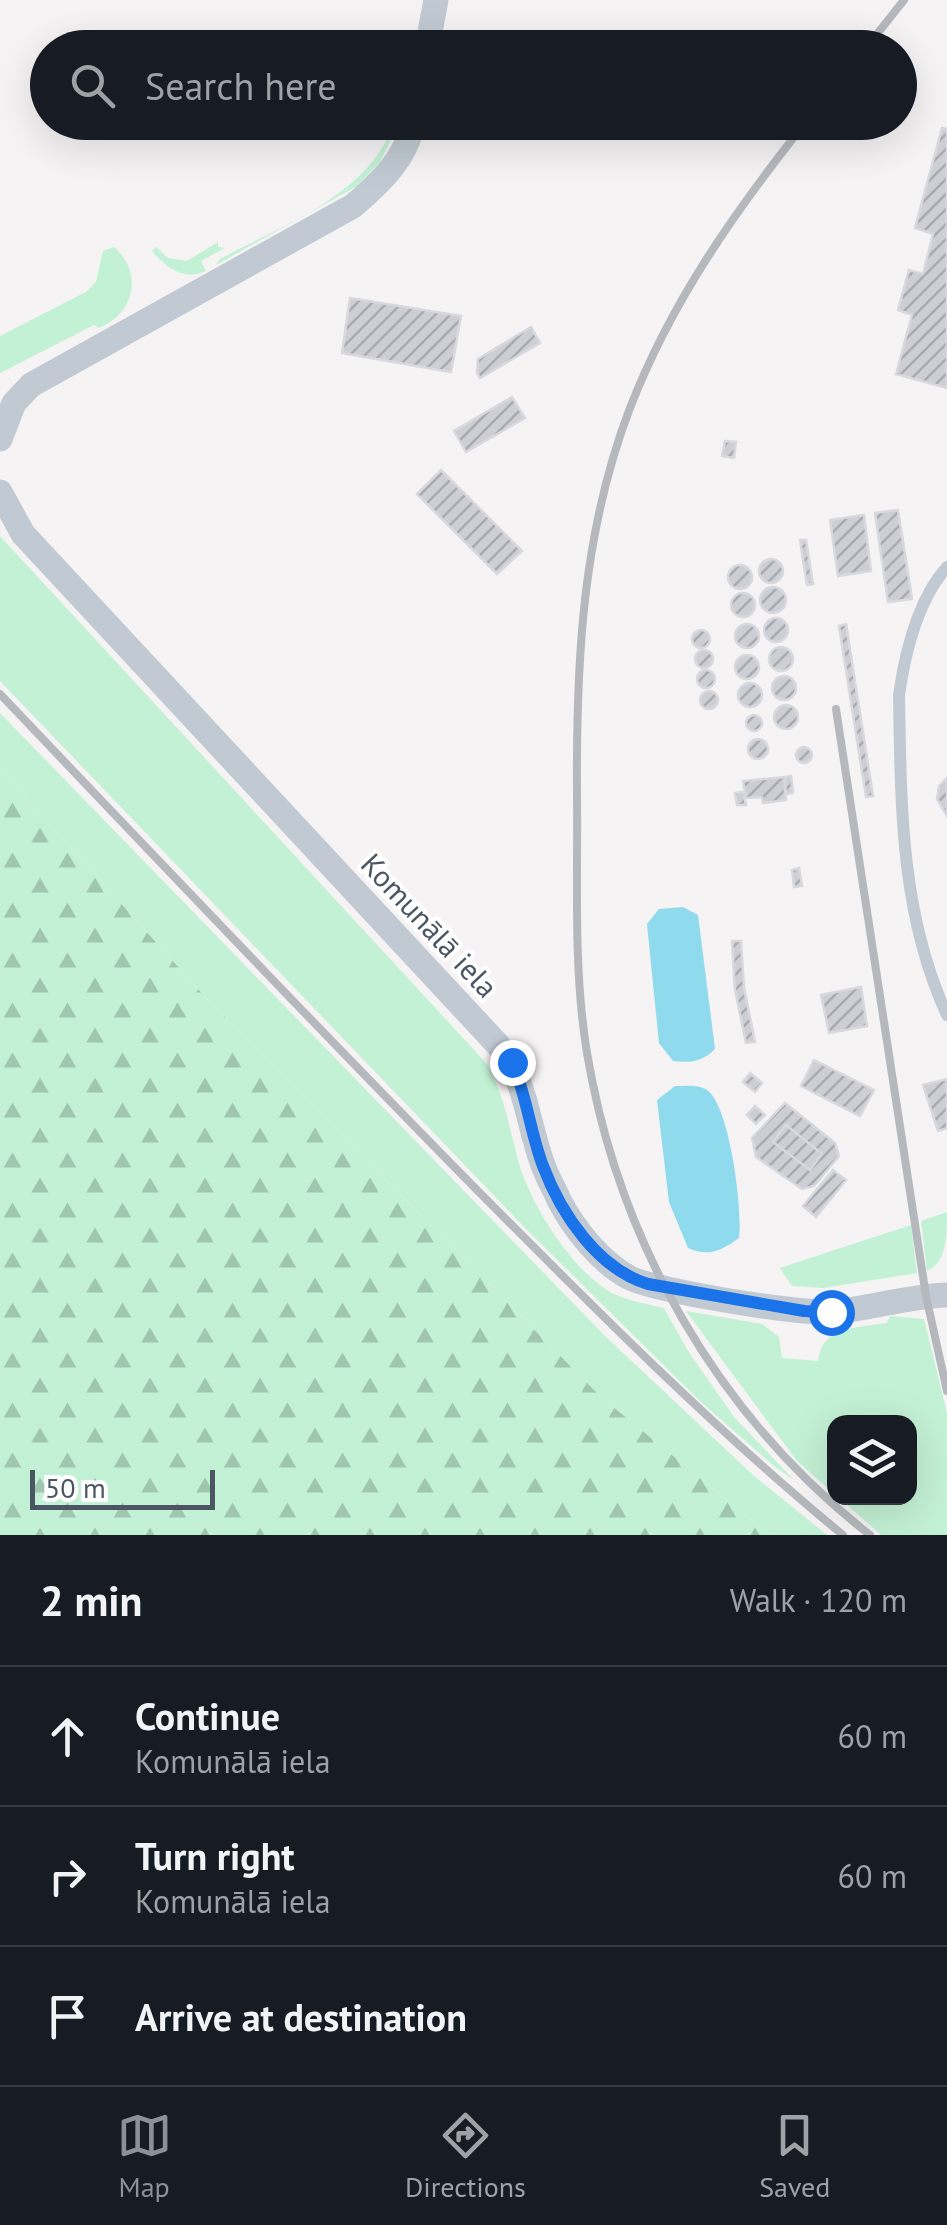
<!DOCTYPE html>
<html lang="en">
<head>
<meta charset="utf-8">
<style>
  body { margin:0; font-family:"PT Sans",sans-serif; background:#242831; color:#f1f3f6 }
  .controls { position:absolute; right:30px; bottom:30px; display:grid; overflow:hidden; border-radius:20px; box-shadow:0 10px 40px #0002 }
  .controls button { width:90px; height:90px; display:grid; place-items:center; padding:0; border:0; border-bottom:2px solid #363941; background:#171b24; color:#f1f3f6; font:50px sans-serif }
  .scale { position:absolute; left:30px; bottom:25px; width:185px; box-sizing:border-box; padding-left:10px; border:5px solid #4a5661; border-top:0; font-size:28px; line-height:35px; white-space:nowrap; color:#4a5661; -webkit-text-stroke:8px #fff; paint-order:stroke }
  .stop { position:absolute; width:30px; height:30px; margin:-22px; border:8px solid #1a73e8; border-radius:50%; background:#fff }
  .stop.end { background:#1a73e8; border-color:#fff; box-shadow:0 2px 10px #0008 }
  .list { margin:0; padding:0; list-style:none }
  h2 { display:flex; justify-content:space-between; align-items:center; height:130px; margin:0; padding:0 40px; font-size:42px }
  h2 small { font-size:32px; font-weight:400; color:#9ea1a6 }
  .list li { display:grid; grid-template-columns:65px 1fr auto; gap:30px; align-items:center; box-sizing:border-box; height:140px; padding:0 40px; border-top:2px solid #363941 }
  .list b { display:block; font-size:38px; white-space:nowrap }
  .list p { margin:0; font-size:32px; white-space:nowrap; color:#9ea1a6 }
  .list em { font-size:32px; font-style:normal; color:#9ea1a6 }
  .icon { flex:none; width:55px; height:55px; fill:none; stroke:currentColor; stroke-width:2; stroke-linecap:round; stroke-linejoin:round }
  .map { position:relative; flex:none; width:947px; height:1535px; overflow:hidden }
  .search { position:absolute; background:#171b24; box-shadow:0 10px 40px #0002; left:30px; right:30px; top:30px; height:110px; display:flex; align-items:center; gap:25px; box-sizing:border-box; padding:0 35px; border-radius:55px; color:#9ea1a6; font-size:38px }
  .sheet { height:550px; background:#171b24 }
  nav { display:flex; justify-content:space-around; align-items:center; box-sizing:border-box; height:140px; border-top:2px solid #363941; background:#171b24; font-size:28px; color:#9ea1a6 }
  nav a { display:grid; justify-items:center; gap:5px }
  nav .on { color:#8c9099 }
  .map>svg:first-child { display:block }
  .grass { fill:#c3f1d5 }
  .forest { fill:url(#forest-firs) }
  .water { fill:#90daee }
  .building { fill:url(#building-hatch); stroke:#d7d9de; stroke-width:2.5 }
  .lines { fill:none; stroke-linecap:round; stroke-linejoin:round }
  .lane { stroke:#c1cad2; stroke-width:12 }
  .street { stroke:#c1cad2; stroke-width:25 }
  .rail { stroke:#b5b8bd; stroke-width:8 }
  .route { stroke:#1a73e8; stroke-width:12 }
  .labels { text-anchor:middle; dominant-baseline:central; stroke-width:8; stroke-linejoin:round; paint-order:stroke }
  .street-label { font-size:30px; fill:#4a5661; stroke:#fff }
</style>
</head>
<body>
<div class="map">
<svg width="947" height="1535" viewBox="0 0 947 1535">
  <defs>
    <pattern id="forest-firs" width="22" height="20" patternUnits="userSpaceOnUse" patternTransform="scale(2.5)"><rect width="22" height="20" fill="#c3f1d5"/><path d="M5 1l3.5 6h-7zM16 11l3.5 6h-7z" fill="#a0c6b0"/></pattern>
    <pattern id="building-hatch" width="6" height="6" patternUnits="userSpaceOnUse" patternTransform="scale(2.5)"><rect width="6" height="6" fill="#cdcfd5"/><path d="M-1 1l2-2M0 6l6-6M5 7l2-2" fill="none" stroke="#a8abb0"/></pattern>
  </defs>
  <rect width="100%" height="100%" fill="#f5f3f3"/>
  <!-- grass -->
  <path class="grass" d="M394 123H399L380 162 357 186 216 265 220 259C284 224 368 196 394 123Z
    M218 242V247L225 248 201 261 206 271C183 281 167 268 152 251L156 247 168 258 187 261Z
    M114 247C144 273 134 314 99 328L94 325 0 373V336L86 292 96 282 103 251Z
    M0 536 487 1064C504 1095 509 1126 518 1160 530 1204 572 1271 612 1293 628 1301 647 1304 664 1308L688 1351 734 1417 794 1480 775 1467 702 1403 525 1228 0 681Z
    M0 713 605 1336 754 1476 827 1535H770L601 1397 207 999 0 769Z
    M947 1212C947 1234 947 1263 927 1271L921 1221Z
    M911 1225 917 1273 823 1288 792 1286 780 1268Z
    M686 1311 762 1324 779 1337 782 1358 818 1361C822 1325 858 1328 887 1323L890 1316 924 1319 947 1413V1535H881L839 1498H910V1422H834V1494L797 1461Z"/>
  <!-- forest -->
  <path class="forest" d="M0 769 207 999 601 1397 770 1535H0Z"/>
  <!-- water -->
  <path class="water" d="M683 907 698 915 715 1049C702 1062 691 1063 673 1061L659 1043 647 924 659 909Z
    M675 1086C685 1086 698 1084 707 1090 730 1106 743 1211 739 1238 721 1251 709 1257 688 1248L669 1202 657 1100Z"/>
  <!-- building -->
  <path class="building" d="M942 128 947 129V388L896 374 912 315 898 310 909 270 923 274 933 234 915 228Z
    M350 298 461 316 451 372 342 353Z
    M531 327 540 343 480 378 477 373 478 359Z
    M512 397 525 418 466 452 454 431Z
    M725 441 736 442 734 458 722 456Z
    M441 470 522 551 497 574 417 494Z
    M898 510 912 599 888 602 875 513Z
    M864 515 871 571 838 576 830 520Z
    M800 540H806L813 584 807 585Z
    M759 571a12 12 0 1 1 24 0a12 12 0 1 1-24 0Z
    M728 577a12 12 0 1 1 24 0a12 12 0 1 1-24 0Z
    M760 600a13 13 0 1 1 26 0a13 13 0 1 1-26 0Z
    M731 605a12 12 0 1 1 24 0a12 12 0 1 1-24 0Z
    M764 630a12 12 0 1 1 24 0a12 12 0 1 1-24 0Z
    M735 636a12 12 0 1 1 24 0a12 12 0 1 1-24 0Z
    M846 624 873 796 866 797 839 626Z
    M692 639a9 9 0 1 1 18 0a9 9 0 1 1-18 0Z
    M769 659a12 12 0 1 1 24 0a12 12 0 1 1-24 0Z
    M695 659a9 9 0 1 1 18 0a9 9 0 1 1-18 0Z
    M735 667a12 12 0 1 1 24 0a12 12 0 1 1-24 0Z
    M697 679a9 9 0 1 1 18 0a9 9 0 1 1-18 0Z
    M772 688a12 12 0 1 1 24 0a12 12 0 1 1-24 0Z
    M738 695a12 12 0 1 1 24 0a12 12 0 1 1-24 0Z
    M700 700a9 9 0 1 1 18 0a9 9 0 1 1-18 0Z
    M774 717a12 12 0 1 1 24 0a12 12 0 1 1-24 0Z
    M746 723a8 8 0 1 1 16 0a8 8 0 1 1-16 0Z
    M748 749a10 10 0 1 1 20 0a10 10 0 1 1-20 0Z
    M796 755a8 8 0 1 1 16 0a8 8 0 1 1-16 0Z
    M791 776 793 793 785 794V777Z
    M785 777 786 800 763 803 762 797 746 798 743 781Z
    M947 778V816L937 799 939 786Z
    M743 792 746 805H737L735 793Z
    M799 868 802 886 794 887 792 870Z
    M732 941H741L744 988 755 1042 746 1043 735 990Z
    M861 987 867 1026 829 1033 821 995Z
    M814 1060 874 1090 860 1116 801 1086Z
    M750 1073 762 1083 755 1092 743 1082Z
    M947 1079V1128L938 1131 923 1085Z
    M785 1103 835 1143 839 1156 814 1186 802 1189 756 1157 752 1138Z
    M755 1106 765 1115 756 1124 747 1115Z
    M786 1125 822 1154 810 1170 773 1142Z
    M833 1170 846 1180 816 1217 803 1206Z"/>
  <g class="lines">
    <!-- lane -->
    <path class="lane" d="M947 567C918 599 905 653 899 695 901 804 900 913 947 1015"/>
    <!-- street -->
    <path class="street" d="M427 48 436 0
      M0 439 14 403 31 385 353 206C379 184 407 158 413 122
      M0 492 23 534 498 1045C527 1081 527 1123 543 1165 547 1177 554 1188 559 1200 574 1229 601 1263 630 1278 656 1291 803 1315 834 1312 872 1308 909 1296 947 1295"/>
    <!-- rail -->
    <path class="rail" d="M866 48 904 0
      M806 122C735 211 671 302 630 408 582 533 576 663 577 794 578 880 573 968 587 1053 619 1243 718 1416 870 1535
      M0 694C159 861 317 1028 479 1192 596 1310 714 1429 843 1535
      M836 709 926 1296 947 1391"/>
  </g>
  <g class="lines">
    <!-- route -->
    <path class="route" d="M512 1062C527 1096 530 1132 543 1166 561 1214 598 1269 648 1284L804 1311 831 1312"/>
  </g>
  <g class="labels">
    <!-- street labels -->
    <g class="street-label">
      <text transform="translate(430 925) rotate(47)">Komunālā iela</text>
    </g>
  </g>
</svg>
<div class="controls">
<button><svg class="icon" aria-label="layers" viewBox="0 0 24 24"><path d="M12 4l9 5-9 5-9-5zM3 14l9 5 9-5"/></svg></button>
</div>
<div class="scale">50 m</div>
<div class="stop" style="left:831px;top:1312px"></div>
<div class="stop end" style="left:512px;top:1062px"></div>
<div class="search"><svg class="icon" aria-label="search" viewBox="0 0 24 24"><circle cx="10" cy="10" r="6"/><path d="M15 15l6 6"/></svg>Search here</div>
</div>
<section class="sheet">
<h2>2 min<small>Walk · 120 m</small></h2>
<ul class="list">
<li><svg class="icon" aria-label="ahead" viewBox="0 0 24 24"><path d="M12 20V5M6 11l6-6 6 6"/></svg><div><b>Continue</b><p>Komunālā iela</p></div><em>60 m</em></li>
<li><svg class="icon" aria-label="right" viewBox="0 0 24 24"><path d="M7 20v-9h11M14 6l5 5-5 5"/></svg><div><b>Turn right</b><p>Komunālā iela</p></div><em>60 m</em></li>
<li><svg class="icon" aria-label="arrive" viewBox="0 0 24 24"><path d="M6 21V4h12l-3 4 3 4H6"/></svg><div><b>Arrive at destination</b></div></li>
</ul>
</section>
<nav>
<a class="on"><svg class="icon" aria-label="map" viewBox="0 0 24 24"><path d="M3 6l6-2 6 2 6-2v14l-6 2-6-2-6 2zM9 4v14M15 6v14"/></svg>Map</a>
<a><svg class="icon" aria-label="directions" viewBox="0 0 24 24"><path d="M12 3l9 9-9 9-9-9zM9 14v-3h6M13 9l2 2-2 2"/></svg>Directions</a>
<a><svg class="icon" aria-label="saved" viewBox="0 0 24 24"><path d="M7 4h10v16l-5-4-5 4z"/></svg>Saved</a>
</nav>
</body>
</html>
